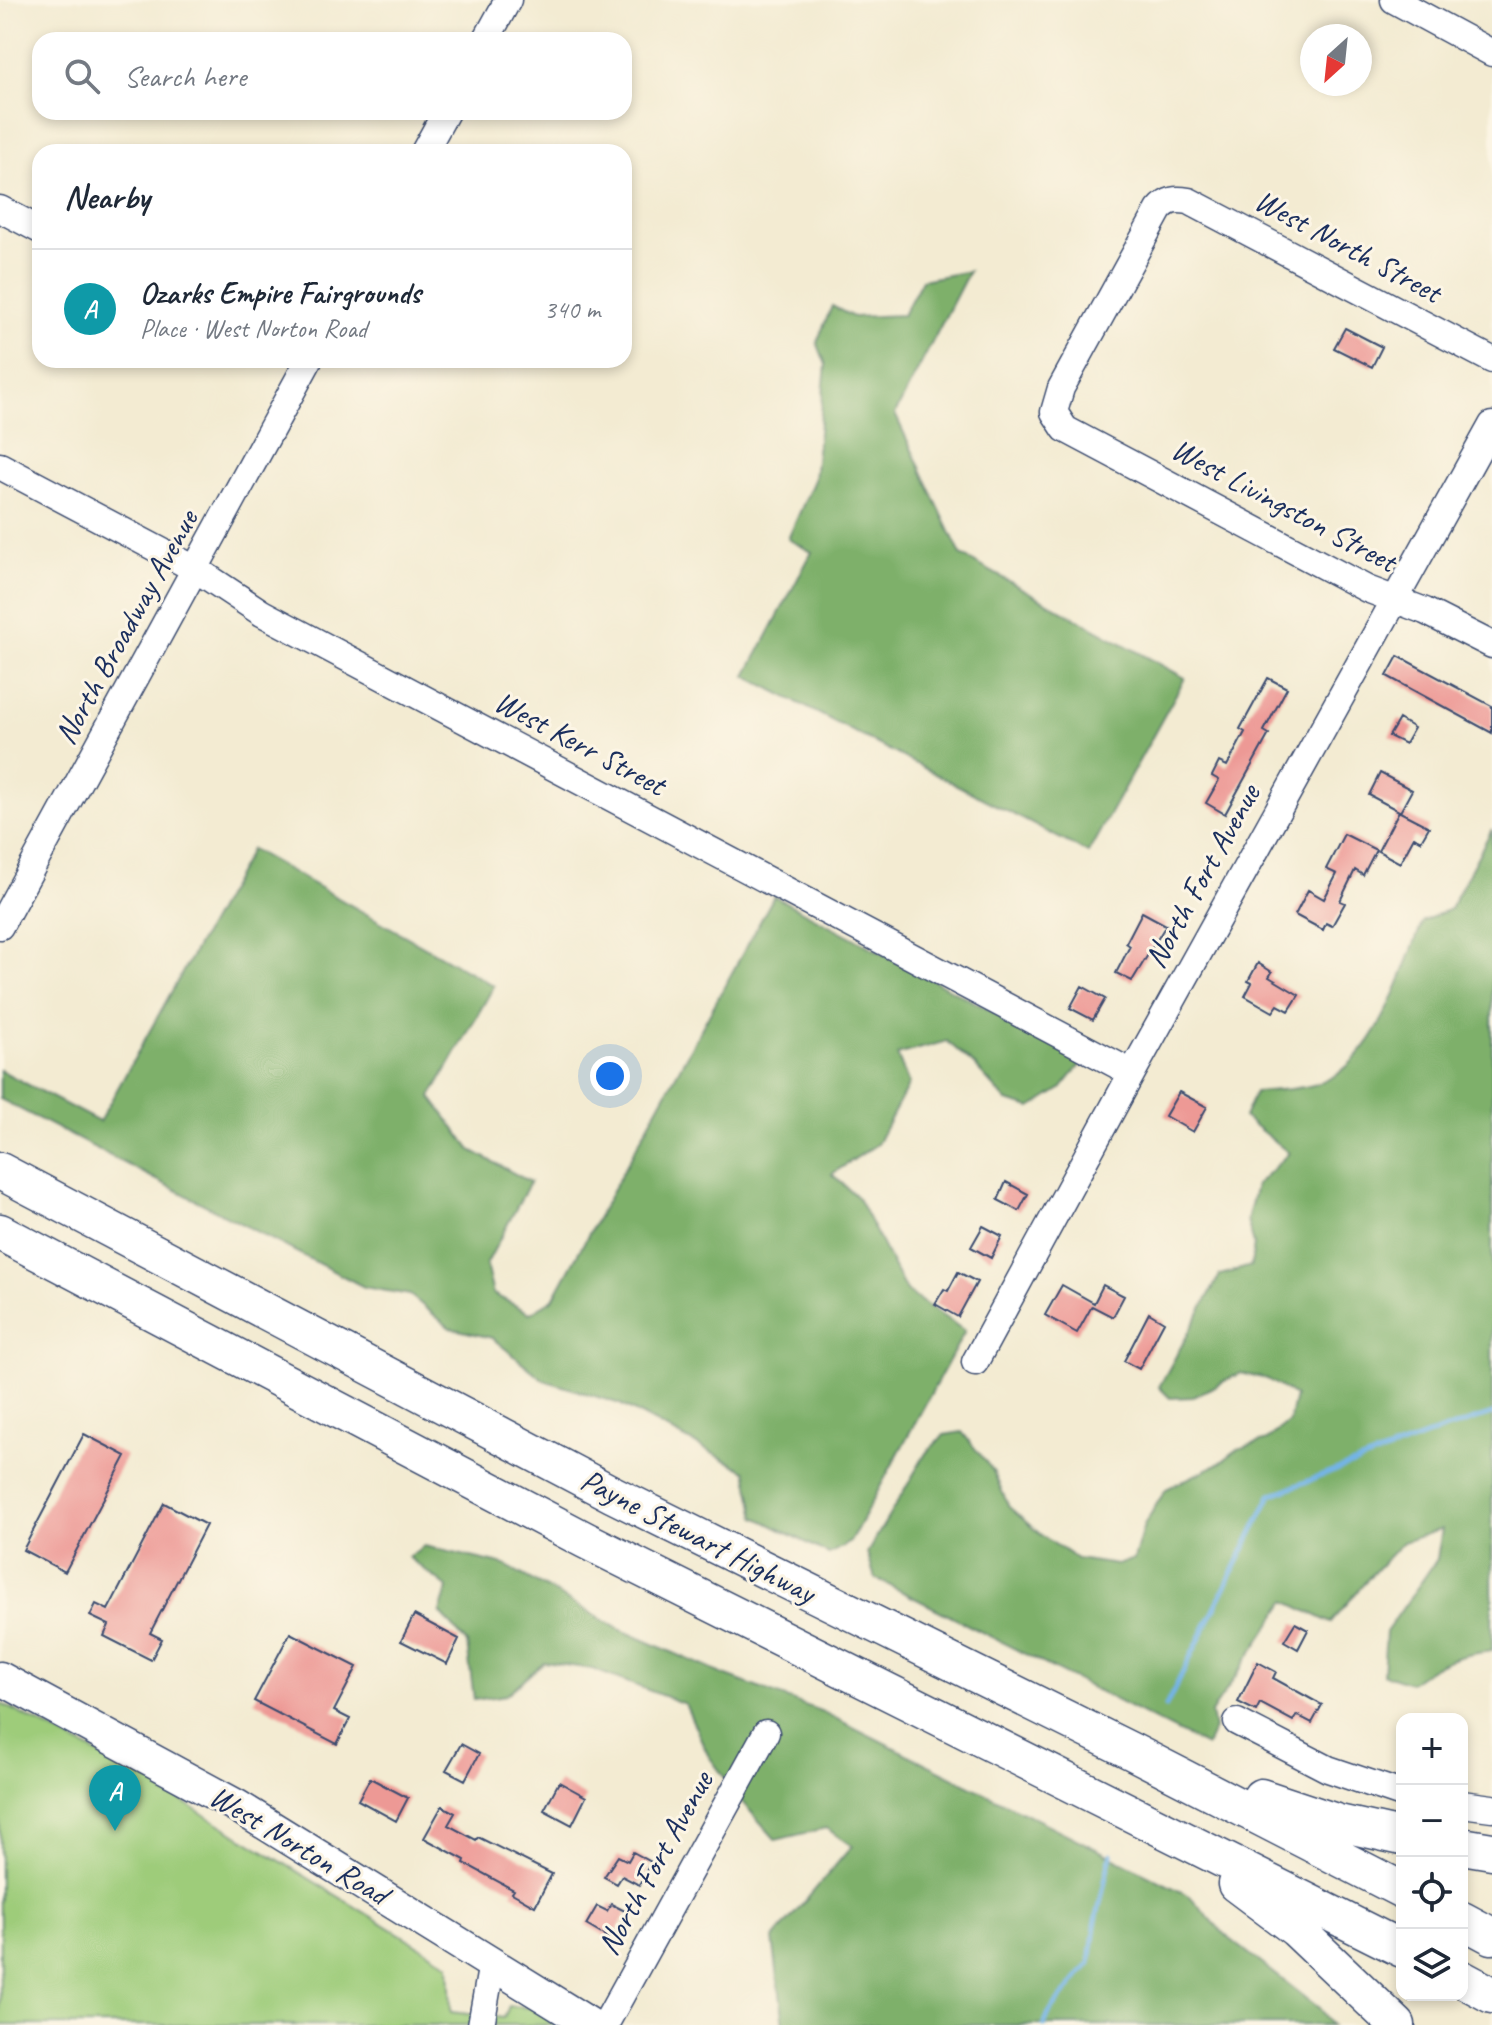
<!DOCTYPE html>
<html lang="en">
<head>
<meta charset="utf-8">
<style>
  body { margin:0; font-family:Caveat,sans-serif; background:#f6f6f7; color:#1f2937 }
  .controls { position:absolute; right:24px; bottom:24px; display:grid; overflow:hidden; border-radius:16px; box-shadow:0 4px 12px #0003 }
  .controls button { width:72px; height:72px; display:grid; place-items:center; padding:0; border:0; border-bottom:2px solid #e0e1e3; background:#fff; color:#1f2937; font:40px sans-serif }
  .compass { position:absolute; left:1300px; top:24px; width:72px; height:72px; border-radius:50%; background:#fff; box-shadow:0 4px 12px #0003; rotate:207deg }
  .you { position:absolute; left:610px; top:1076px; width:28px; height:28px; margin:-20px; border:6px solid #fff; border-radius:50%; background:#1a73e8; box-shadow:0 0 0 12px #1a73e833 }
  .badge { display:grid; place-items:center; width:52px; height:52px; border-radius:50%; background:#2563eb; color:#fff; font-size:26px; font-weight:700 }
  .pin { position:absolute; translate:-50% -66px; filter:drop-shadow(0 2px 4px #0008) }
  .pin::after { content:''; position:absolute; top:42px; width:28px; height:24px; background:inherit; clip-path:polygon(0 0,100% 0,50% 100%) }
  .list { margin:0; padding:0; list-style:none }
  h2 { display:flex; justify-content:space-between; align-items:center; height:104px; margin:0; padding:0 32px; font-size:34px }
  h2 small { font-size:26px; font-weight:400; color:#747a83 }
  .list li { display:grid; grid-template-columns:52px 1fr auto; gap:24px; align-items:center; box-sizing:border-box; height:120px; padding:0 32px; border-top:2px solid #e0e1e3 }
  .list b { display:block; font-size:30px; white-space:nowrap }
  .list p { margin:0; font-size:26px; white-space:nowrap; color:#747a83 }
  .list em { font-size:26px; font-style:normal; color:#747a83 }
  .icon { flex:none; width:44px; height:44px; fill:none; stroke:currentColor; stroke-width:2; stroke-linecap:round; stroke-linejoin:round }
  .map { position:relative; flex:none; width:1492px; height:2025px; overflow:hidden }
  .search { position:absolute; background:#fff; box-shadow:0 4px 12px #0003; left:32px; top:32px; width:600px; height:88px; display:flex; align-items:center; gap:20px; box-sizing:border-box; padding:0 28px; border-radius:24px; color:#747a83; font-size:30px }
  .panel { position:absolute; background:#fff; box-shadow:0 4px 12px #0003; left:32px; top:144px; width:600px; height:224px; border-radius:24px }
  .map>svg:first-child { display:block }
  .green { fill:#9ecc7a; stroke:#5c7e6c; stroke-width:2 }
  .forest { fill:#7eb06a; stroke:#4c7064; stroke-width:2 }
  .lines { fill:none; stroke-linecap:round; stroke-linejoin:round }
  .stream { stroke:#73b4e7; stroke-width:5 }
  .building { fill:#ed9995 }
  .minor-casing { stroke:#3b4b6f; stroke-width:29 }
  .major-casing { stroke:#3b4b6f; stroke-width:35 }
  .highway-casing { stroke:#3b4b6f; stroke-width:39 }
  .minor { stroke:#fff; stroke-width:26 }
  .major { stroke:#fff; stroke-width:32 }
  .highway { stroke:#fff; stroke-width:36 }
  .labels { text-anchor:middle; dominant-baseline:central; stroke-width:6; stroke-linejoin:round; paint-order:stroke }
  .street-label { font-size:32px; fill:#1b2f5e; stroke:#fcf5e5 }
</style>
</head>
<body>
<div class="map">
<svg width="1492" height="2025" viewBox="0 0 1492 2025">
  <rect width="100%" height="100%" fill="#fcf5e5"/>
  <filter id="ink" filterUnits="userSpaceOnUse"><feTurbulence type="fractalNoise" baseFrequency=".0125" numOctaves="2"/><feDisplacementMap in="SourceGraphic" scale="16" xChannelSelector="R" yChannelSelector="G"/><feConvolveMatrix kernelMatrix="1 2 1 2 8 2 1 2 1" color-interpolation-filters="sRGB"/></filter>
  <filter id="wash" filterUnits="userSpaceOnUse"><feTurbulence type="fractalNoise" baseFrequency=".006" numOctaves="4" result="noise"/><feDisplacementMap in="SourceGraphic" scale="32" xChannelSelector="R" yChannelSelector="G"/><feGaussianBlur stdDeviation="1.8" result="paint"/><feColorMatrix in="noise" values="0 0 0 0 0 0 0 0 0 0 0 0 0 0 0 0 0 1.4 0 .05"/><feComposite in="paint" operator="in"/></filter>
  <g filter="url(#wash)">
    <rect width="100%" height="100%" fill="#f3ebd2"/>
    <!-- green -->
    <path class="green" d="M0 1703 141 1776 449 1964 451 2012 504 2018 509 2006 532 2008 560 2025H0Z"/>
    <!-- forest -->
    <path class="forest" d="M969 271 895 414 961 555 1185 678 1088 853 746 676 812 552 788 539 814 480 826 365 817 342 832 306 853 317 903 315 922 280Z
      M1492 829V1651C1456 1655 1439 1662 1410 1683L1383 1674 1386 1632 1437 1559 1442 1529 1403 1542 1371 1575 1331 1623 1286 1601 1211 1713 1214 1729 1206 1746 875 1578 867 1553 926 1453 944 1435 962 1432 993 1471 1009 1507 1041 1535 1077 1559 1117 1565 1134 1559 1144 1525 1166 1489 1220 1463 1238 1449 1267 1440 1289 1422 1295 1396 1267 1379 1240 1373 1193 1397 1170 1398 1159 1387 1220 1275 1251 1266 1254 1244 1247 1221 1256 1185 1289 1153 1244 1117 1255 1092C1275 1090 1298 1090 1317 1084 1377 1065 1402 973 1423 921L1450 909Z
      M251 849 494 986 431 1097 471 1150 530 1182 486 1265 493 1294 530 1313 553 1299 774 896 1084 1060 1061 1089 1031 1108 1007 1101 974 1065 947 1041 897 1055 909 1084 877 1144 832 1174 858 1198 906 1291 965 1331 850 1542 829 1554 756 1517 746 1471 620 1404 544 1380 492 1338 450 1328 410 1295 364 1287 0 1099V1070L99 1122Z
      M424 1546 505 1565 619 1629 724 1675 823 1712 1190 1896 1225 1935 1319 2008 1332 2025H784L773 1939 852 1846 826 1828 776 1840 743 1803 708 1755 685 1704 592 1669 544 1662 506 1695 474 1700 467 1643 440 1612 448 1588 408 1557Z"/>
    <g class="lines">
      <!-- stream -->
      <path class="stream" d="M1166 1706 1271 1495 1435 1433 1492 1414
        M1044 2025 1049 2013 1090 1963 1095 1925 1111 1854"/>
    </g>
    <g id="blocks">
      <!-- building -->
      <path class="building" d="M1345 328 1382 347 1372 367 1334 348Z
        M1398 656 1492 706V733L1387 676Z
        M1268 678 1287 688 1264 731 1269 734 1225 814 1206 803 1219 780 1212 776 1219 762 1227 766 1245 732 1240 729Z
        M1399 719 1414 728 1405 744 1389 736Z
        M1380 773 1412 790 1400 812 1429 827 1421 841 1414 837 1400 863 1378 851 1399 811 1369 795Z
        M1344 834 1376 850 1363 875 1355 870 1340 901 1345 903 1332 926 1326 923 1323 930 1295 915 1308 890 1324 899 1337 874 1326 869Z
        M1142 912 1166 925 1132 981 1116 973 1130 946 1126 943Z
        M1258 963 1272 972 1269 977 1299 995 1289 1011 1278 1005 1273 1012 1245 996 1252 983 1248 981Z
        M1082 986 1105 999 1093 1020 1070 1008Z
        M1179 1092 1207 1107 1193 1132 1165 1116Z
        M1006 1182 1028 1194 1019 1211 998 1200Z
        M983 1226 1002 1236 991 1258 971 1247Z
        M958 1272 977 1282 958 1317 935 1304 944 1289 948 1291Z
        M1062 1285 1094 1303 1103 1285 1124 1296 1113 1317 1092 1306 1077 1333 1045 1315Z
        M1149 1313 1164 1322 1139 1369 1124 1361Z
        M84 1434 126 1456 65 1572 23 1550Z
        M164 1503 206 1525 150 1633 162 1639 151 1660 104 1636 109 1625 90 1616 96 1604 108 1610Z
        M414 1615 459 1639 447 1664 401 1641Z
        M1295 1623 1308 1630 1298 1649 1284 1641Z
        M290 1633 357 1667 334 1711 350 1719 337 1744 254 1701Z
        M1258 1662 1276 1672 1273 1678 1322 1705 1312 1723 1297 1715 1293 1721 1260 1703 1256 1711 1238 1702Z
        M461 1744 479 1754 465 1780 446 1770Z
        M370 1778 408 1798 396 1821 358 1800Z
        M559 1782 586 1797 572 1825 544 1810Z
        M442 1806 455 1813 448 1825 476 1840 478 1837 552 1874 535 1906 512 1893 514 1890 464 1863 465 1860 424 1838Z
        M633 1852 651 1862 639 1885 622 1876 617 1884 604 1877 618 1856 628 1861Z
        M611 1904 627 1912 612 1940 586 1925 597 1906 607 1911Z"/>
    </g>
  </g>
  <g filter="url(#ink)">
    <use href="#blocks" fill-opacity="0" stroke="#3b4b6f" stroke-width="2"/>
    <g class="lines">
      <defs>
        <path id="minor" d="M1394 0 1492 53
          M486 40 508 0
          M424 152 446 112
          M0 209 40 230
          M1492 360 1189 201C1176 199 1168 199 1159 210L1061 388 1054 412 1065 429 1367 589 1425 611 1492 645
          M0 466 197 570 262 613 1132 1073
          M0 926 309 360
          M975 1362 1132 1073 1492 425
          M1237 1722 1328 1769 1402 1794
          M1462 1804 1492 1808
          M481 2025 492 1963
          M605 2025 766 1733"/>
        <path id="major" d="M0 1678 237 1806 591 2025"/>
        <path id="highway" d="M0 1171 612 1494 1133 1752 1402 1890
          M0 1232 585 1540 1402 1949
          M1261 1797 1339 1823 1402 1837
          M1462 1846 1492 1851
          M1236 1884 1296 1929 1397 2025
          M1462 1920 1492 1936
          M1462 1979 1492 1995"/>
      </defs>
      <!-- minor casing -->
      <use href="#minor" class="minor-casing"/>
      <!-- major casing -->
      <use href="#major" class="major-casing"/>
      <!-- highway casing -->
      <use href="#highway" class="highway-casing"/>
      <!-- minor -->
      <use href="#minor" class="minor"/>
      <!-- major -->
      <use href="#major" class="major"/>
      <!-- highway -->
      <use href="#highway" class="highway"/>
    </g>
  </g>
  <g class="labels">
    <!-- street labels -->
    <g class="street-label">
      <text transform="translate(1348 246) rotate(28)">West North Street</text>
      <text transform="translate(1284 505) rotate(28)">West Livingston Street</text>
      <text transform="translate(126 627) rotate(-61)">North Broadway Avenue</text>
      <text transform="translate(580 743) rotate(28)">West Kerr Street</text>
      <text transform="translate(1202 876) rotate(-61)">North Fort Avenue</text>
      <text transform="translate(698 1536) rotate(27)">Payne Stewart Highway</text>
      <text transform="translate(299 1845) rotate(31)">West Norton Road</text>
      <text transform="translate(655 1863) rotate(-61)">North Fort Avenue</text>
    </g>
  </g>
</svg>
<div class="controls">
<button>+</button>
<button>−</button>
<button><svg class="icon" aria-label="locate" viewBox="0 0 24 24"><circle cx="12" cy="12" r="6"/><path d="M12 2v4M12 18v4M2 12h4M18 12h4"/></svg></button>
<button><svg class="icon" aria-label="layers" viewBox="0 0 24 24"><path d="M12 4l9 5-9 5-9-5zM3 14l9 5 9-5"/></svg></button>
</div>
<svg class="compass" viewBox="-18 -18 36 36"><path d="M0-13l5 13h-10z" fill="#e53935"/><path d="M0 13l5-13h-10z" fill="#747a83"/></svg>
<div class="you"></div>
<div class="pin badge" style="left:115px;top:1831px;background:#0f9aa8">A</div>
<div class="search"><svg class="icon" aria-label="search" viewBox="0 0 24 24"><circle cx="10" cy="10" r="6"/><path d="M15 15l6 6"/></svg>Search here</div>
<section class="panel">
<h2>Nearby<small></small></h2>
<ul class="list">
<li><span class="badge" style="background:#0f9aa8">A</span><div><b>Ozarks Empire Fairgrounds</b><p>Place · West Norton Road</p></div><em>340 m</em></li>
</ul>
</section>
</div>
</body>
</html>
